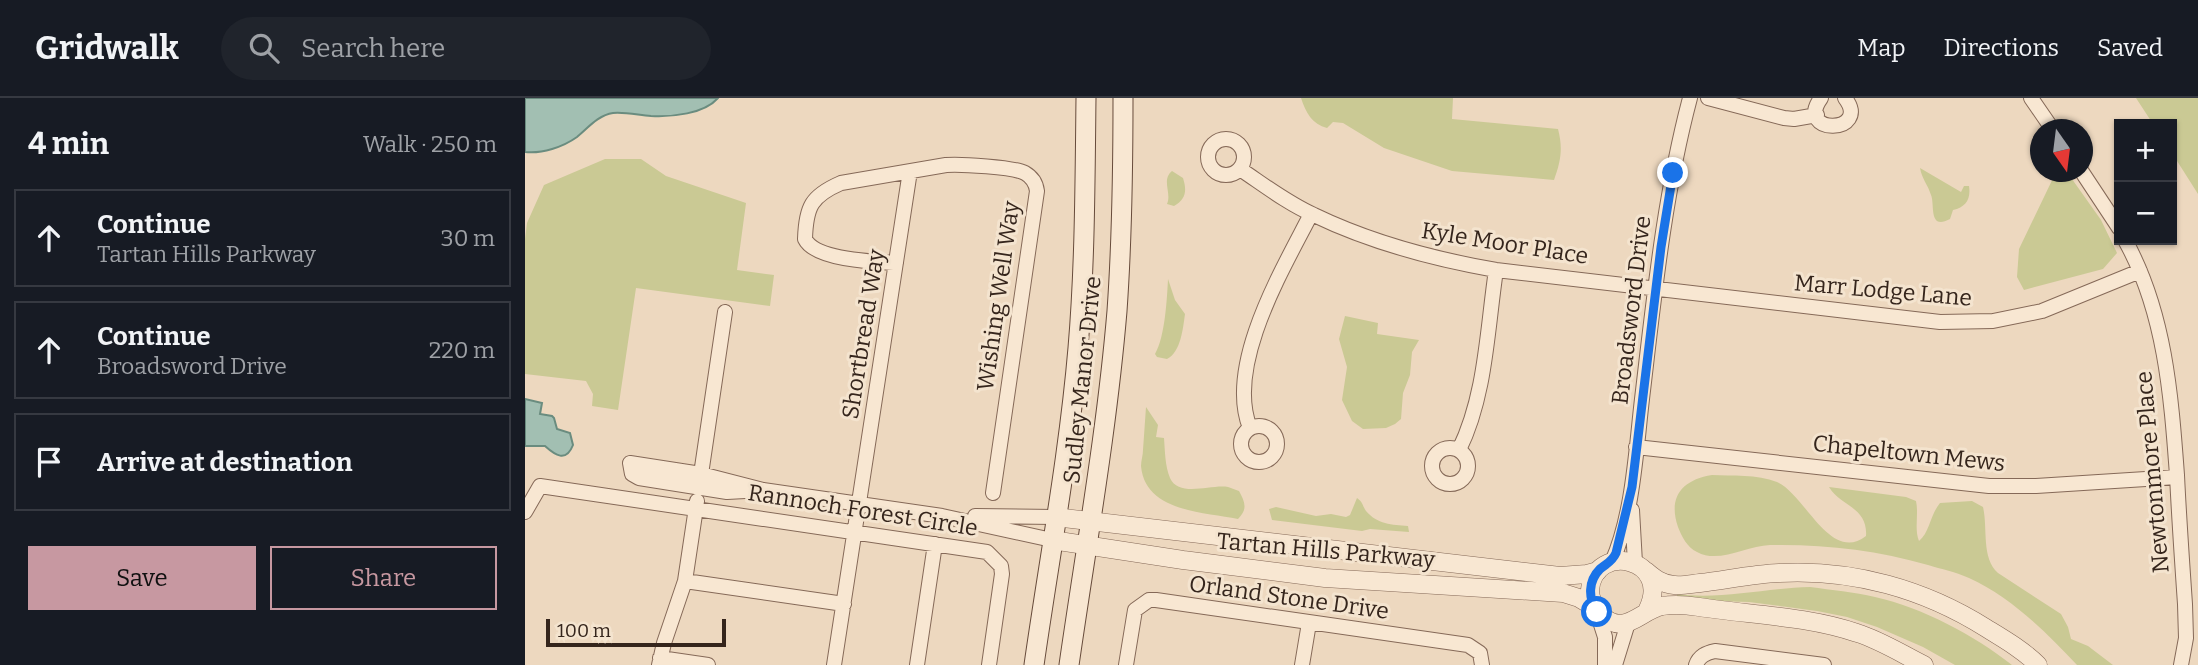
<!DOCTYPE html>
<html lang="en">
<head>
<meta charset="utf-8">
<style>
  body { margin:0; font-family:Bitter,serif; background:#20242c; color:#f1f3f6 }
  .controls { position:absolute; right:21px; top:21px; display:grid; overflow:hidden; border-radius:0px; box-shadow:0 2px 5px #0004 }
  .controls button { width:63px; height:63px; display:grid; place-items:center; padding:0; border:0; border-bottom:2px solid #363941; background:#171b24; color:#f1f3f6; font:35px sans-serif }
  .compass { position:absolute; left:1505px; top:21px; width:63px; height:63px; border-radius:50%; background:#171b24; box-shadow:0 2px 5px #0004; rotate:166deg }
  .scale { position:absolute; left:21px; bottom:18px; width:180px; box-sizing:border-box; padding-left:7px; border:4px solid #35251c; border-top:0; font-size:19px; line-height:24px; white-space:nowrap; color:#35251c; -webkit-text-stroke:5px #f4e4cf; paint-order:stroke }
  .stop { position:absolute; width:21px; height:21px; margin:-16px; border:5px solid #1a73e8; border-radius:50%; background:#fff }
  .stop.end { background:#1a73e8; border-color:#fff; box-shadow:0 2px 7px #0008 }
  .list { margin:0; padding:0; list-style:none }
  h2 { display:flex; justify-content:space-between; align-items:center; height:91px; margin:0; padding:0 28px; font-size:30px }
  h2 small { font-size:23px; font-weight:400; color:#9ea1a6 }
  .list li { display:grid; grid-template-columns:46px 1fr auto; gap:21px; align-items:center; box-sizing:border-box; height:98px; margin:0 14px 14px; padding:0 14px; border:2px solid #363941; border-radius:0px }
  .list b { display:block; font-size:26px; white-space:nowrap }
  .list p { margin:0; font-size:23px; white-space:nowrap; color:#9ea1a6 }
  .list em { font-size:23px; font-style:normal; color:#9ea1a6 }
  .actions { display:flex; gap:14px; padding:21px 28px }
  .actions a { flex:1; padding:16px 0; border:2px solid #c798a1; border-radius:0px; text-align:center; font-size:24px; color:#c798a1 }
  .actions .main { background:#c798a1; color:#111 }
  .icon { flex:none; width:38px; height:38px; fill:none; stroke:currentColor; stroke-width:2; stroke-linecap:round; stroke-linejoin:round }
  .map { position:relative; flex:none; width:1673px; height:567px; overflow:hidden }
  header { display:flex; align-items:center; gap:42px; box-sizing:border-box; height:98px; padding:0 35px; background:#171b24; border-bottom:2px solid #363941 }
  header strong { font-size:33px }
  nav { display:flex; gap:38px; margin-inline-start:auto; font-size:24px }
  .search { width:490px; height:63px; background:#20242c; display:flex; align-items:center; gap:18px; box-sizing:border-box; padding:0 24px; border-radius:38px; color:#9ea1a6; font-size:26px }
  main { display:flex }
  aside { flex:1; background:#171b24 }
  .map>svg:first-child { display:block }
  .green { fill:#cac994 }
  .water { fill:#a2bfb2; stroke:#6a8c7f; stroke-width:2 }
  .lines { fill:none; stroke-linecap:round; stroke-linejoin:round }
  .minor-casing { stroke:#856958; stroke-width:16 }
  .tertiary-casing { stroke:#856958; stroke-width:19 }
  .secondary-casing { stroke:#674b3b; stroke-width:21 }
  .minor { stroke:#f8e7d2; stroke-width:14 }
  .tertiary { stroke:#f8e7d2; stroke-width:18 }
  .secondary { stroke:#f8e7d2; stroke-width:19 }
  .route { stroke:#1a73e8; stroke-width:9 }
  .labels { text-anchor:middle; dominant-baseline:central; stroke-width:6; stroke-linejoin:round; paint-order:stroke }
  .street-label { font-size:23px; fill:#35251c; stroke:#f4e4cf }
</style>
</head>
<body>
<header>
<strong>Gridwalk</strong>
<div class="search"><svg class="icon" aria-label="search" viewBox="0 0 24 24"><circle cx="10" cy="10" r="6"/><path d="M15 15l6 6"/></svg>Search here</div>
<nav><a>Map</a><a>Directions</a><a>Saved</a></nav>
</header>
<main>
<aside>
<h2>4 min<small>Walk · 250 m</small></h2>
<ul class="list">
<li><svg class="icon" aria-label="ahead" viewBox="0 0 24 24"><path d="M12 20V5M6 11l6-6 6 6"/></svg><div><b>Continue</b><p>Tartan Hills Parkway</p></div><em>30 m</em></li>
<li><svg class="icon" aria-label="ahead" viewBox="0 0 24 24"><path d="M12 20V5M6 11l6-6 6 6"/></svg><div><b>Continue</b><p>Broadsword Drive</p></div><em>220 m</em></li>
<li><svg class="icon" aria-label="arrive" viewBox="0 0 24 24"><path d="M6 21V4h12l-3 4 3 4H6"/></svg><div><b>Arrive at destination</b></div></li>
</ul>
<div class="actions"><a class="main">Save</a><a>Share</a></div>
</aside>
<div class="map">
<svg width="1673" height="567" viewBox="0 0 1673 567">
  <rect width="100%" height="100%" fill="#edd8bf"/>
  <!-- green -->
  <path class="green" d="M776 0H928L927 21 1033 31C1038 50 1036 63 1029 82L927 73 859 50 818 25 808 24 802 30C787 26 781 15 776 0Z
    M1611 0H1673V96L1647 55V26H1628Z
    M80 61H116L141 78 221 105 212 172 249 177 245 208 111 190 93 312 67 308 68 296 61 283 0 276V141L2 125 19 87Z
    M1395 70 1436 94 1439 88H1444C1446 101 1441 109 1428 112L1425 121C1403 133 1410 106 1406 97 1403 87 1397 81 1395 70Z
    M647 73 658 80C662 93 661 101 649 108L642 106C647 95 636 82 647 73Z
    M1531 74H1542L1576 122 1592 155 1578 171 1499 192 1492 179 1494 151Z
    M643 181 650 202 660 216C658 230 656 254 642 261L632 259 630 256C640 239 642 201 643 181Z
    M820 218 853 225 852 236 894 242 887 254 885 277 878 295 876 321 870 326 861 330 838 331 827 323 817 302 822 269 814 241Z
    M621 309 633 327 631 339 639 340C640 353 640 368 645 380 654 400 686 386 703 389 707 390 710 392 714 393 720 404 723 411 713 421 679 414 620 414 616 368 616 363 618 357 618 352 619 338 620 323 621 309Z
    M1187 377C1207 378 1232 376 1252 384 1280 396 1305 466 1341 438 1343 409 1315 408 1304 389L1381 399 1391 403C1394 417 1389 430 1394 443 1405 434 1405 417 1415 405L1447 403 1458 409C1463 430 1456 460 1473 475L1536 516 1543 529 1546 541 1563 548 1588 567H1552C1521 534 1486 499 1444 480 1431 474 1416 471 1403 467 1351 452 1299 446 1245 447 1221 448 1194 466 1172 454 1162 449 1157 439 1153 429 1143 400 1156 382 1187 377Z
    M832 400C838 404 837 407 841 413 852 426 867 427 883 428L884 434 845 431 837 433 747 422 744 411 751 409 791 418 806 416 821 419 825 417Z
    M1285 489C1307 492 1329 494 1350 499 1398 510 1449 537 1487 567H1430L1398 549 1352 529 1322 519 1292 513 1224 504 1152 502V496C1195 502 1241 490 1285 489Z"/>
  <!-- water -->
  <path class="water" d="M0 0H193C179 16 147 19 126 18 113 17 101 14 88 15 73 17 62 31 52 39 38 49 17 56 0 54Z
    M0 301 17 305 15 316 27 318 29 320 32 331 45 335 48 347C41 365 30 357 20 348H0Z"/>
  <g class="lines">
    <defs>
      <path id="minor" d="M1183 0 1259 20 1269 21 1292 17
        M1296 0C1269 38 1347 36 1320 0
        M1506 0 1528 32
        M683 59a18 18 0 1 1 36 0a18 18 0 1 1-36 0Z
        M715 71C739 87 762 105 789 117 847 145 908 161 971 172L1415 224 1468 223 1517 213 1615 173
        M1557 74 1594 130
        M1600 142C1640 214 1646 296 1652 377 1654 420 1657 463 1660 506L1661 540 1656 567
        M371 165C350 164 290 162 280 141 281 109 286 98 316 85L421 67C436 66 488 69 500 75 507 79 511 85 512 93L468 395
        M716 346a18 18 0 1 1 36 0a18 18 0 1 1-36 0Z
        M725 330C700 267 758 171 786 116
        M1111 349 1464 388H1511L1652 379
        M907 368a18 18 0 1 1 36 0a18 18 0 1 1-36 0Z
        M934 352C961 297 962 232 971 172
        M175 383 200 214
        M238 392 202 394 114 380 107 376 105 365 176 376 238 392 417 418 527 442
        M1107 412 1110 465
        M0 414 15 388 462 454 476 468 477 476 464 567
        M450 418 530 419
        M1087 464C1108 417 1111 352 1117 301 1129 200 1139 98 1165 0
        M160 483 319 506
        M1072 514 1080 539V567
        M135 560 183 567
        M134 567 139 545 160 483 172 403
        M309 567 385 73
        M392 567 410 446
        M601 567 610 512 624 502H631L943 547 955 555 957 567
        M777 567 784 525
        M1090 567 1103 525
        M1171 567C1174 558 1181 555 1190 553L1299 567"/>
      <path id="tertiary" d="M530 419 1035 478 1062 476 1073 473
        M527 442 658 462 800 480 1038 495 1054 500 1069 509
        M1121 473C1129 480 1137 486 1149 487 1157 488 1166 486 1175 485 1201 482 1228 476 1254 475 1328 471 1399 491 1461 530 1479 541 1498 552 1513 567
        M1122 513C1149 460 1069 443 1065 492 1065 500 1069 510 1075 516 1100 540 1114 513 1137 508 1149 506 1162 507 1174 509 1226 517 1282 518 1332 535 1355 542 1377 556 1399 567"/>
      <path id="secondary" d="M509 567C524 462 544 356 553 250 560 167 560 84 561 0
        M544 567C561 449 582 332 592 213 597 142 598 71 598 0"/>
    </defs>
    <!-- minor casing -->
    <use href="#minor" class="minor-casing"/>
    <!-- tertiary casing -->
    <use href="#tertiary" class="tertiary-casing"/>
    <!-- secondary casing -->
    <use href="#secondary" class="secondary-casing"/>
    <!-- minor -->
    <use href="#minor" class="minor"/>
    <!-- tertiary -->
    <use href="#tertiary" class="tertiary"/>
    <!-- secondary -->
    <use href="#secondary" class="secondary"/>
  </g>
  <g class="lines">
    <!-- route -->
    <path class="route" d="M1072 514C1063 500 1063 483 1075 471 1082 465 1087 464 1091 455L1107 389 1136 149 1148 75"/>
  </g>
  <g class="labels">
    <!-- street labels -->
    <g class="street-label">
      <text transform="translate(980 145) rotate(9)">Kyle Moor Place</text>
      <text transform="translate(1358 192) rotate(5)">Marr Lodge Lane</text>
      <text transform="translate(473 198) rotate(-82)">Wishing Well Way</text>
      <text transform="translate(1106 212) rotate(-83)">Broadsword Drive</text>
      <text transform="translate(338 236) rotate(-81)">Shortbread Way</text>
      <text transform="translate(557 282) rotate(-84)">Sudley Manor Drive</text>
      <text transform="translate(1384 355) rotate(6)">Chapeltown Mews</text>
      <text transform="translate(1627 374) rotate(-95)">Newtonmore Place</text>
      <text transform="translate(338 412) rotate(9)">Rannoch Forest Circle</text>
      <text transform="translate(801 452) rotate(5)">Tartan Hills Parkway</text>
      <text transform="translate(764 499) rotate(8)">Orland Stone Drive</text>
    </g>
  </g>
</svg>
<div class="controls">
<button>+</button>
<button>−</button>
</div>
<svg class="compass" viewBox="-18 -18 36 36"><path d="M0-13l5 13h-10z" fill="#e53935"/><path d="M0 13l5-13h-10z" fill="#9ea1a6"/></svg>
<div class="scale">100 m</div>
<div class="stop" style="left:1072px;top:514px"></div>
<div class="stop end" style="left:1148px;top:75px"></div>
</div>
</main>
</body>
</html>
